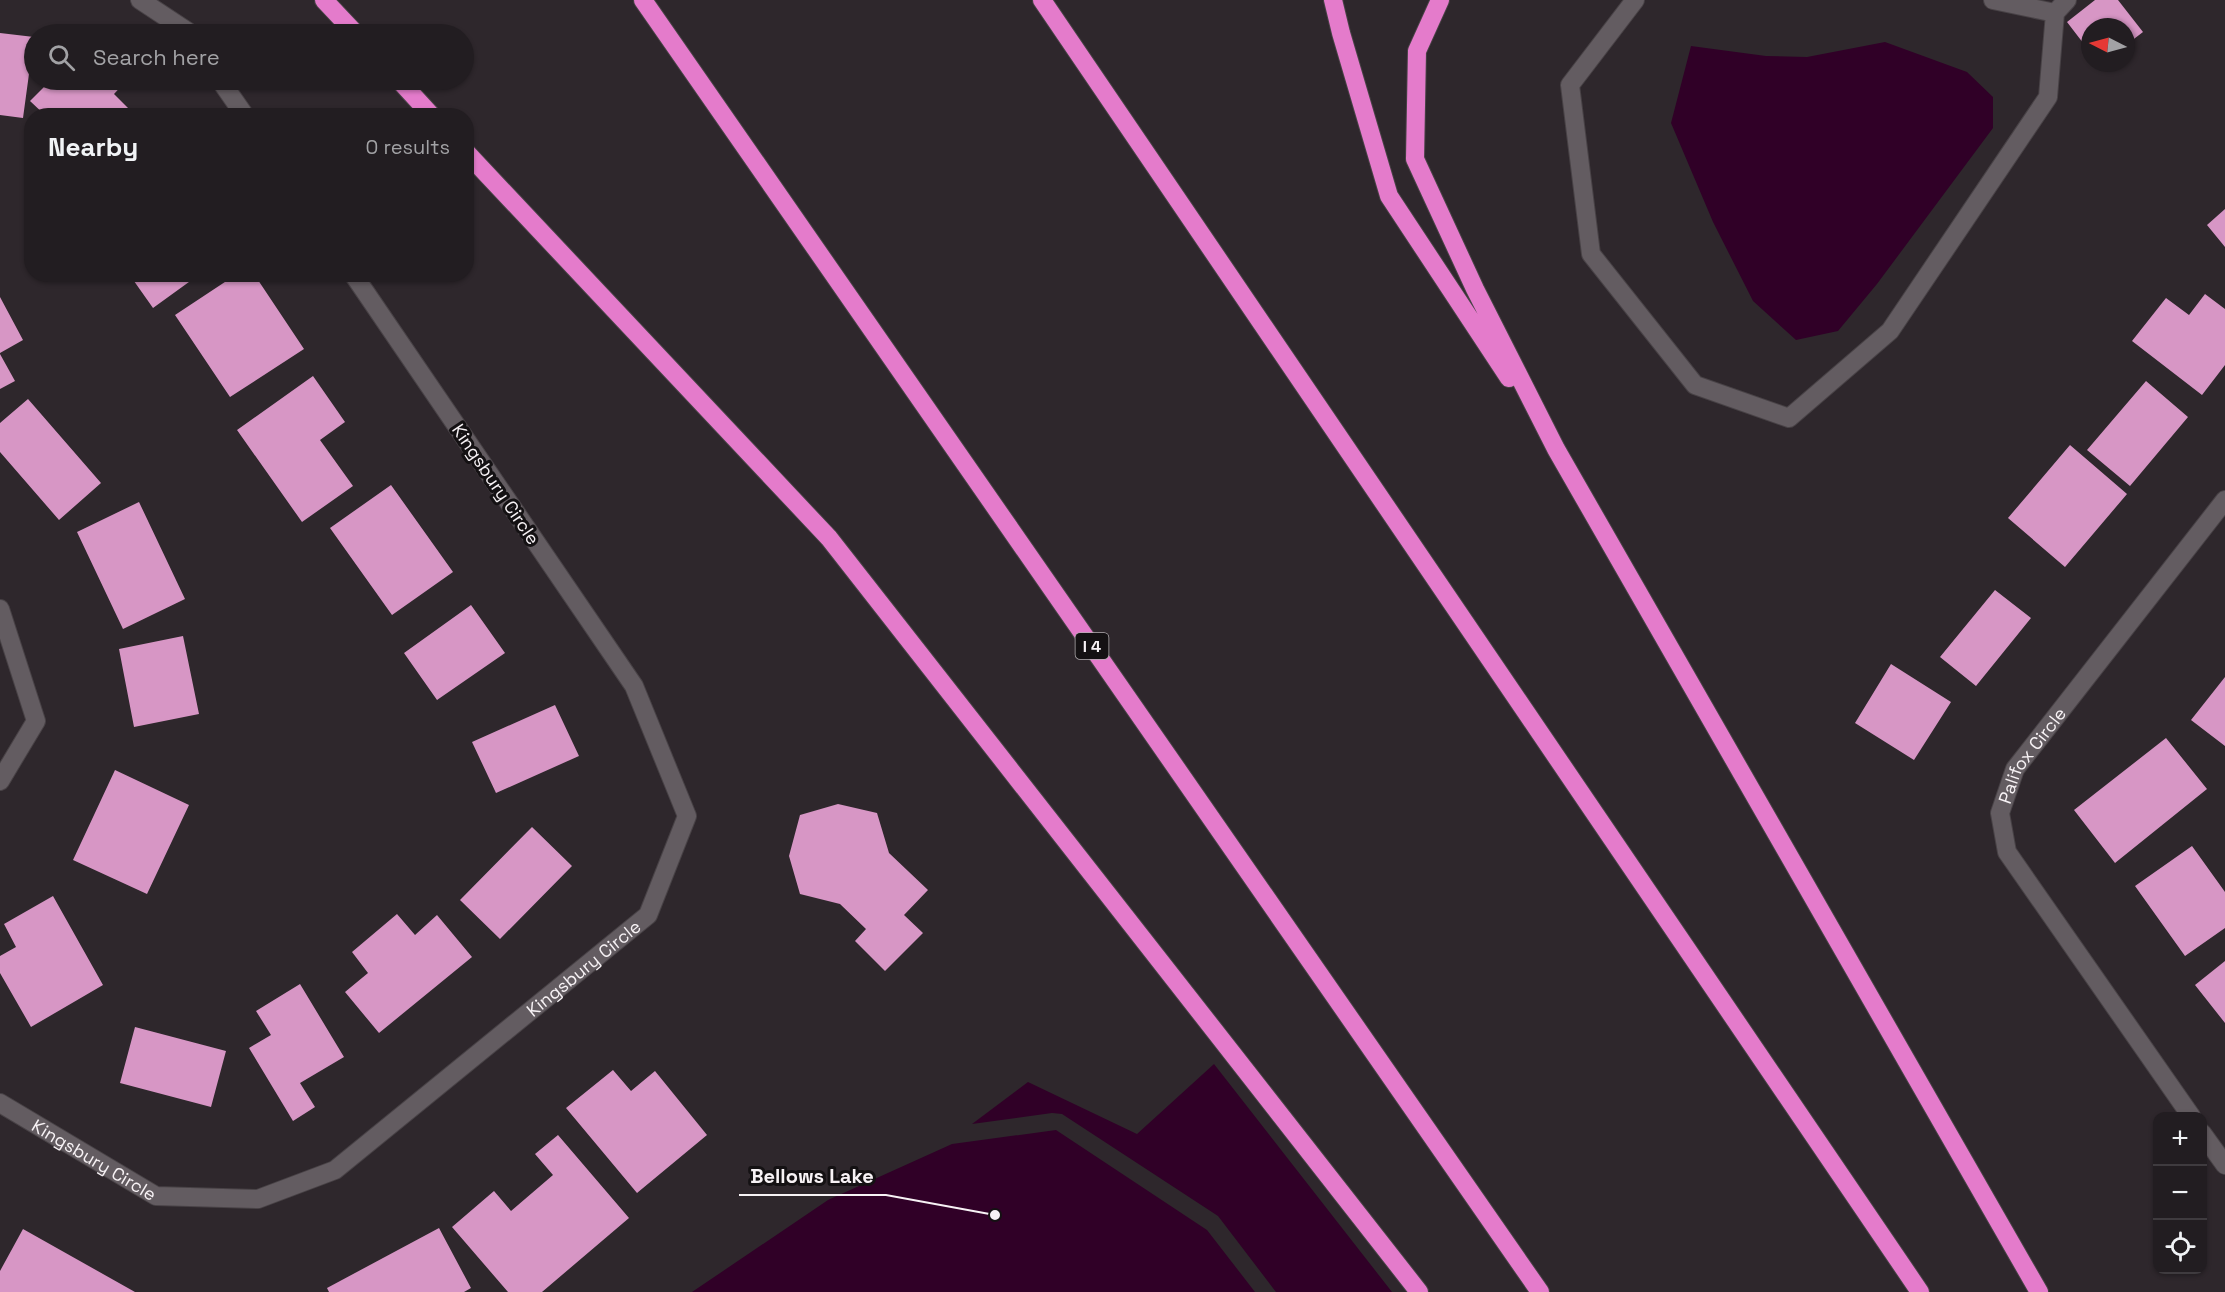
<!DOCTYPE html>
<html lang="en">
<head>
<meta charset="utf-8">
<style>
  body { margin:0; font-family:"Space Grotesk",sans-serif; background:#2a262a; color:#f1f3f6 }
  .controls { position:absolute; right:18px; bottom:18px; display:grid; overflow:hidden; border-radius:12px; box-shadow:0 2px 4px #0004 }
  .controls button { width:54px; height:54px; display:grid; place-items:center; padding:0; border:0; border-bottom:2px solid #3f3b3f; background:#221d21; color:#f1f3f6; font:30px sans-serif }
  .compass { position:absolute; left:2081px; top:18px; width:54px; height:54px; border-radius:50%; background:#221d21; box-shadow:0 2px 4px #0004; rotate:276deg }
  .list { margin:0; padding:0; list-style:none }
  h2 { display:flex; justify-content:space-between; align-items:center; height:78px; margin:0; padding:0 24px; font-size:26px }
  h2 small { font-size:20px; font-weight:400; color:#a2a2a5 }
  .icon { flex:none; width:33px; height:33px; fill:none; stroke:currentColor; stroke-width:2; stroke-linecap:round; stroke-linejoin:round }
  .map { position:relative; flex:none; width:2225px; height:1292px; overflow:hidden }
  .search { position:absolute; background:#221d21; box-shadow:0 2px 4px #0004; left:24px; top:24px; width:450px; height:66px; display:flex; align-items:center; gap:15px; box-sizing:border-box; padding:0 21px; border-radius:33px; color:#a2a2a5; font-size:22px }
  .panel { position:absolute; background:#221d21; box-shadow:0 2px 4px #0004; left:24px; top:108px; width:450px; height:174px; border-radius:24px }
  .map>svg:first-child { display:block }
  .water { fill:#300027 }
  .building { fill:#d796c5 }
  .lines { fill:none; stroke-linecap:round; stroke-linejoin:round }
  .service-casing { stroke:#484246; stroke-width:20 }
  .minor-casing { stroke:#484246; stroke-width:20 }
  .motorway-casing { stroke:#484246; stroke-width:20 }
  .service { stroke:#635c61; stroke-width:18 }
  .minor { stroke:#635c61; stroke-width:18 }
  .motorway { stroke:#e47bcb; stroke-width:18 }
  .labels { text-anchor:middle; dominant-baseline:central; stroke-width:6; stroke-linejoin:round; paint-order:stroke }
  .shield { fill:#141113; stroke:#b3aeb1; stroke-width:1.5 }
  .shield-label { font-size:16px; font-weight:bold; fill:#f7f2f5 }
  .street-label { font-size:18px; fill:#f7f2f5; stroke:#141113 }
  .leader { fill:none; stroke:#f7f2f5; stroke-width:2 }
  .callout-dot { fill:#f7f2f5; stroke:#141113; stroke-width:2 }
  .callout-label { font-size:20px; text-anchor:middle; font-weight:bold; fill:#f7f2f5; stroke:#141113; stroke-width:6; stroke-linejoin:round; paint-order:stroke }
</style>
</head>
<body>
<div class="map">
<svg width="2225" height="1292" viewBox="0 0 2225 1292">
  <rect width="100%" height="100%" fill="#2e272c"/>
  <!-- water -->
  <path class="water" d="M1885 42 1967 72 1993 97V128L1877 284 1838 331 1796 340 1753 301 1713 222 1671 123 1691 46 1766 56 1807 57Z
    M1214 1064 1392 1292H1276L1218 1216 1062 1114 1052 1113 972 1124 1028 1082 1137 1134Z
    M1056 1130 1207 1230 1255 1292H692L828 1200 952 1144Z"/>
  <!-- building -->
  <path class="building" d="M2095 0H2118L2143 32 2126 45V27H2090V52L2067 22Z
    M0 33 34 37 23 118 0 115Z
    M51 80H127L114 94 136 116H46L30 101Z
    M2225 209V247L2207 225Z
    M129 274H200L153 308Z
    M237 274H254L304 349 230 397 175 315Z
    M2205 294 2225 309V365L2202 395 2132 341 2166 298 2189 315Z
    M0 297 23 340 0 353Z
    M0 354 15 381 0 389Z
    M313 376 345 422 320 440 353 486 302 522 237 430Z
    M2146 381 2188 417 2130 486 2087 450Z
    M28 399 101 483 59 520 0 452V423Z
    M2070 445 2127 494 2065 567 2008 518Z
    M391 485 453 572 392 615 330 528Z
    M139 502 185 599 123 629 77 532Z
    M1995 590 2031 618 1976 686 1940 657Z
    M471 605 505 653 437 700 404 653Z
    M183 636 199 714 134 727 119 649Z
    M1891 664 1951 702 1914 760 1855 723Z
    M2225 677V746L2191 720Z
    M555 705 579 756 496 793 472 742Z
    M2166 738 2207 789 2115 863 2074 810Z
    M115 770 189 805 147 894 73 860Z
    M838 804 877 813 889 853 928 890 904 915 923 933 885 971 855 941 866 929 840 904 800 894 789 856 800 815Z
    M532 827 572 866 500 939 460 900Z
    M2192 846 2225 892V928L2185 956 2135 886Z
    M53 896 103 985 31 1027 0 973V956L16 947 4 924Z
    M397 914 415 935 437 915 472 957 379 1033 345 992 368 973 352 952Z
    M2225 961V1023L2195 985Z
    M300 984 344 1057 300 1083 315 1107 293 1121 249 1048 271 1035 256 1011Z
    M135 1027 226 1051 211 1107 120 1083Z
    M613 1070 631 1091 655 1071 707 1135 637 1193 566 1108Z
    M558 1135 629 1218 542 1292H508L452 1227 494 1191 511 1211 553 1175 535 1154Z
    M439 1228 471 1288 464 1292H329L327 1288Z
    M23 1229 135 1292H0V1271Z"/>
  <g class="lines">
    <defs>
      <path id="service" d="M1635 0 1570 85 1591 254 1695 385 1789 418 1890 331 2048 97 2055 13 2067 0
        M1993 0 2055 13"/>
      <g id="minor">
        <path d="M140 0 187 31 190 34"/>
        <path d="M220 80 245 116"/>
        <path d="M0 609 36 721 0 781"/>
        <path id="s1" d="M0 1103 156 1196 258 1199 335 1170 648 915 687 816 634 686 353 274"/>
        <path id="s2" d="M2191 1116 2007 852 2000 813 2015 769 2225 500"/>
        <path d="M2202 1133 2225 1165"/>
      </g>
      <path id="motorway" d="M324 0 356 34
        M643 0 1540 1292
        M1042 0 1920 1292
        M1333 0 1341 33 1389 196 1509 378
        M1440 0 1417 51 1415 159 1475 289 1556 449 2039 1292
        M399 80 432 116
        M466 152 829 538 1419 1292"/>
    </defs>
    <!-- service casing -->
    <use href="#service" class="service-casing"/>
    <!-- minor casing -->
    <use href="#minor" class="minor-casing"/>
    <!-- motorway casing -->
    <use href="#motorway" class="motorway-casing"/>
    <!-- service -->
    <use href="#service" class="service"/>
    <!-- minor -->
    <use href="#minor" class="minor"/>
    <!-- motorway -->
    <use href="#motorway" class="motorway"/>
  </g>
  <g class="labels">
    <!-- shield labels -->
    <rect class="shield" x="1075.5" y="633" width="33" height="26" rx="4.5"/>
    <g class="shield-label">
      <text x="1092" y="646">I 4</text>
    </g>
    <!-- street labels -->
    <g class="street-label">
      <text transform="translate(496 484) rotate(56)">Kingsbury Circle</text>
      <text stroke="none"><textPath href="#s2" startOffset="428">Palifox Circle</textPath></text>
      <text stroke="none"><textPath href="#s1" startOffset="686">Kingsbury Circle</textPath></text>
      <text stroke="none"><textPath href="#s1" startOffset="110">Kingsbury Circle</textPath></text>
    </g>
  </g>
  <!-- callouts -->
  <path class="leader" d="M995 1215L886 1195H739"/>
  <circle class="callout-dot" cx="995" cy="1215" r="6"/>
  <g class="callout-label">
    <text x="812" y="1183">Bellows Lake</text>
  </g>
</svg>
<div class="controls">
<button>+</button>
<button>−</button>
<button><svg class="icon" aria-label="locate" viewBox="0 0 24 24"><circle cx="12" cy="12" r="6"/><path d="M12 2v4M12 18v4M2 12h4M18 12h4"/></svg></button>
</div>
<svg class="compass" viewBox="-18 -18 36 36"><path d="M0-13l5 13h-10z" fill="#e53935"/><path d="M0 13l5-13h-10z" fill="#a2a2a5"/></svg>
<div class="search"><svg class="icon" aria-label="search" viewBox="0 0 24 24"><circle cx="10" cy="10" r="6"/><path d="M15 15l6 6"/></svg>Search here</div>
<section class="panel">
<h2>Nearby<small>0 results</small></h2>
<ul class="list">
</ul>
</section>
</div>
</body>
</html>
